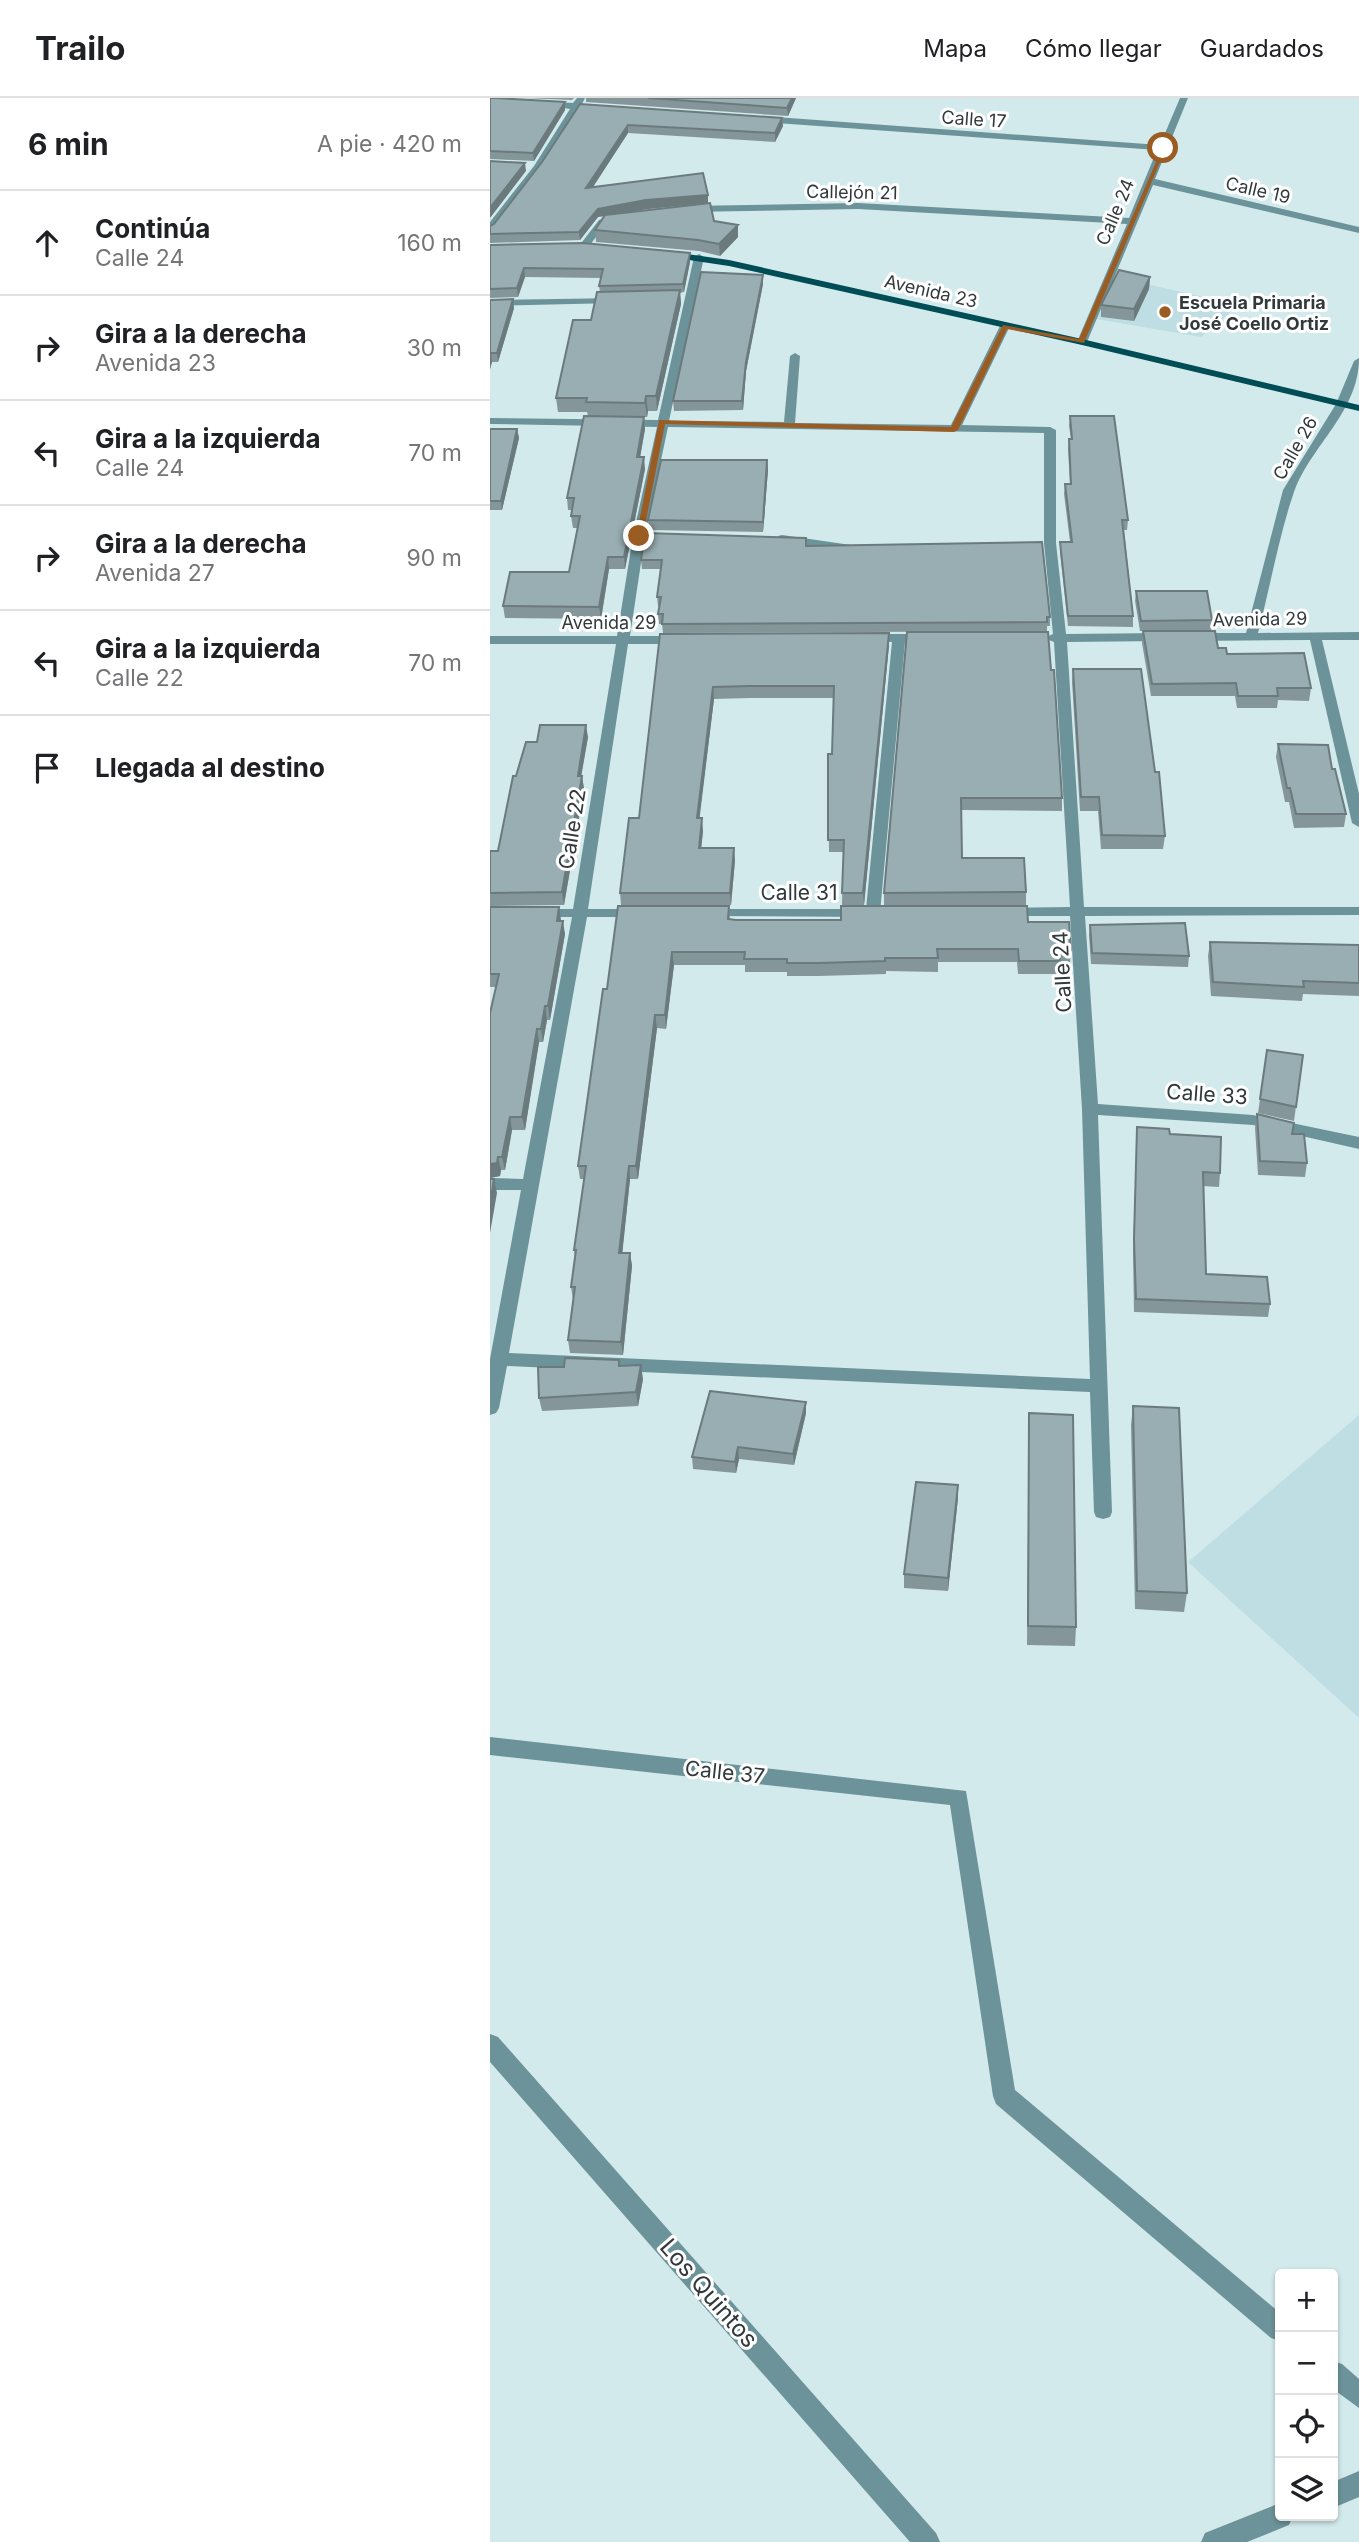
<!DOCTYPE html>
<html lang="es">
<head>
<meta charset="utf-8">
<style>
  body { margin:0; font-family:Inter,sans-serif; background:#f6f6f6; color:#202124 }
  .controls { position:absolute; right:21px; bottom:21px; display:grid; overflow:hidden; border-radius:7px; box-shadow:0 2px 5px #0004 }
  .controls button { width:63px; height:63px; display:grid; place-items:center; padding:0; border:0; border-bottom:2px solid #e0e0e0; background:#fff; color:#202124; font:35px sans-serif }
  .stop { position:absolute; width:21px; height:21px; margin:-16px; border:5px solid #9b5c23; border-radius:50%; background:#fff }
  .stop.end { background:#9b5c23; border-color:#fff; box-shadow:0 2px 7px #0008 }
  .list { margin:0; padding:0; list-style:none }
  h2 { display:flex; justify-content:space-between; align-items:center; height:91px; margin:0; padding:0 28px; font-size:30px }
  h2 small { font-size:23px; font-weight:400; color:#757577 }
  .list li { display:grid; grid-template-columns:46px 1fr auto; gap:21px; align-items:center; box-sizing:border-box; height:105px; padding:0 28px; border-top:2px solid #e0e0e0 }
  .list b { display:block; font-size:26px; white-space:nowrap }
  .list p { margin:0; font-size:23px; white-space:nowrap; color:#757577 }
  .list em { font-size:23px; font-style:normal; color:#757577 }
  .icon { flex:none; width:38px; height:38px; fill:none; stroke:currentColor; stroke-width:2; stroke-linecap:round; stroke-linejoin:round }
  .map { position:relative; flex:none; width:869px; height:2444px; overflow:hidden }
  header { display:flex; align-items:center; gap:42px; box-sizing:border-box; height:98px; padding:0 35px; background:#fff; border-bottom:2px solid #e0e0e0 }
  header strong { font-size:33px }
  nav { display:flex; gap:38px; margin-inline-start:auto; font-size:24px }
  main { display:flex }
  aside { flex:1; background:#fff }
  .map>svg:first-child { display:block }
  .built { fill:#bedee3 }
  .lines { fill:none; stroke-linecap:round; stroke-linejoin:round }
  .minor { fill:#6c9399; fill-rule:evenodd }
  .major { fill:#004d56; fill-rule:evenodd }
  .wall { fill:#849699 }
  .shaded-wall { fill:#6b7a7d }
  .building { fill:#99aeb2; stroke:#6b7a7d; stroke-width:2 }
  .route { fill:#9b5c23 }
  .poi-dot { fill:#9b5c23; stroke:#fff; stroke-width:2.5 }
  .labels { text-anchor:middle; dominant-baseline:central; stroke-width:6; stroke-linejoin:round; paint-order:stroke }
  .far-street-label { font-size:18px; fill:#31393b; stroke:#fff }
  .far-poi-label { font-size:18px; font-weight:bold; fill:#31393b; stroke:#fff; text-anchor:start }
  .street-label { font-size:21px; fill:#31393b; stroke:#fff }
  .near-street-label { font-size:24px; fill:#31393b; stroke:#fff }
</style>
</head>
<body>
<header>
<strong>Trailo</strong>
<nav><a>Mapa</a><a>Cómo llegar</a><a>Guardados</a></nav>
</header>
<main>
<aside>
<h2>6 min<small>A pie · 420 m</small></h2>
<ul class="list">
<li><svg class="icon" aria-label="ahead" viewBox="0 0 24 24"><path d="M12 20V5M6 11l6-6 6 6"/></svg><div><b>Continúa</b><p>Calle 24</p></div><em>160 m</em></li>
<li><svg class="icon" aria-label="right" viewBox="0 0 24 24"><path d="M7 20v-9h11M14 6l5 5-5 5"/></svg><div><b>Gira a la derecha</b><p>Avenida 23</p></div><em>30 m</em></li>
<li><svg class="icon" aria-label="left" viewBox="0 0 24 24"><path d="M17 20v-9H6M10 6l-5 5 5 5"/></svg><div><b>Gira a la izquierda</b><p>Calle 24</p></div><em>70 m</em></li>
<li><svg class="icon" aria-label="right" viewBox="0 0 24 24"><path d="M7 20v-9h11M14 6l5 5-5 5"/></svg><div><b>Gira a la derecha</b><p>Avenida 27</p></div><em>90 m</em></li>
<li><svg class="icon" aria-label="left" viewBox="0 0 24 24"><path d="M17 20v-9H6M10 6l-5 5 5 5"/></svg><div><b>Gira a la izquierda</b><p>Calle 22</p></div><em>70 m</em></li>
<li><svg class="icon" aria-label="arrive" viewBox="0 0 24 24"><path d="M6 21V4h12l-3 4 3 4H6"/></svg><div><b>Llegada al destino</b></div></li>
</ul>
</aside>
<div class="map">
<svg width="869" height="2444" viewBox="0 0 869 2444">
  <rect width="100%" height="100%" fill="#d3eaed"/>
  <!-- built -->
  <path class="built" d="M630 180 749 207 711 239 606 221Z
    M869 1317V1620L698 1464Z"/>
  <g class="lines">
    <!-- minor -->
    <path class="minor" d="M87 0H95L92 6 115 10 111 13 89 11 51 71 3 133 0 134V124L44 68 80 11 47 6 51 3 83 5Z
      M690 0H698L665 81 869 129V135L663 87 597 244 592 247 587 244 637 126 368 111 197 114 192 111 197 108 368 105 639 120 667 52 271 24 266 21 271 18 670 47Z
      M124 118 129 121 127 123 115 126 98 150H90L89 148 109 122Z
      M209 156 214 159 179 323 294 324 300 258 305 255 310 258 305 325 461 327 510 228 515 225 520 228 472 327 560 329 566 332V445L576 536 675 535 681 539 675 543 577 544 594 809H869V817L595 818 608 1006 763 1017 869 1039V1051L763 1027 608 1017 622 1414 620 1419 613 1421 606 1419 604 1414 600 1294 17 1268 9 1310 6 1315 0 1317V1261L31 1092H0V1080L33 1081 82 819H0V811H83L126 546H0V538H127L143 438 167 329 0 326V320L168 322 204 159ZM178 329 554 335V445L563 536 554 540 564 544 580 809 516 810 509 814 516 818H580L592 1011 600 1281 19 1255 97 819H148L155 815 148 811H98L138 546H192L198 542 192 538H140L155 438Z
      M130 200 131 202 126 205 0 208V202Z
      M869 260C869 314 821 347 804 394 789 437 780 490 768 535L869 534V542H832L869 696V729L862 725 820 542 703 543 697 539 703 535H756L793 392 846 306 864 263Z
      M292 437 361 447 367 451 361 455 288 444V438Z
      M378 536H441L447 540 441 544H415L390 815 383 819 213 818 211 815 218 811H376L402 544 374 543 372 540Z
      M0 1639 476 1693 525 1992 790 2215V2243L781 2240 506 2006 503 1998 460 1707 0 1657Z
      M0 1936 8 1939 446 2435 450 2444H420L0 1964Z
      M843 2263 852 2266 869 2281V2310L843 2291Z
      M869 2373V2399L843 2410V2384Z
      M790 2405V2418H803L799 2427 757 2444H711L715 2435Z"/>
    <!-- major -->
    <path class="major" d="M176 153 239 162 592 241 869 307V313L592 247 239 168 172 158 171 156Z"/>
  </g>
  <!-- wall -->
  <path class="wall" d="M0 0 75 12 44 63 0 61Z
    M36 0H84L82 2Z
    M96 0H306L298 18 96 4Z
    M90 6 292 20 293 28 285 44 138 35 103 89 218 105 157 111 134 115 224 123 248 127V139L230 158 209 153 106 144 105 132 114 118 108 119 90 142 0 145V128L4 126 52 64Z
    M0 147 200 164 194 194 190 195 191 206 167 313H158L157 319H116H154L155 331 150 359 155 371 135 471H119L111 521 15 520 13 508 79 474 87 430H83L81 418 82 412H78L77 400 98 318 97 314H68L66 300 101 222 110 194 109 188 111 180 35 179 28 199 0 200Z
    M273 177V186L256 273 253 312 184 313 183 303Z
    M660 179 659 191 644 223 611 219V207Z
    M0 202 24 210 8 264H2L0 271Z
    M580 318 638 422 637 432H634L643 518V529L578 528 570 454V444H580L574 396 575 386H580L578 351 579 341H581L579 328Z
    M0 331H27L29 340 12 412H0Z
    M277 362 278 372 273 434 159 432 158 422Z
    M316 448 560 519V528H557V533L173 535 172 526H169L168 516 169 508H168L167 499 171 471H152L151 462Z
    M646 493 722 522 721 533 728 550 737 556 821 590 819 603 788 602 787 610H747L745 598H661L652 545 653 533H650L645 503Z
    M417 534 572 700V713L471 712 472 760 536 794V807H394V795Z
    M399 535V547L374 807H352L353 754H339L338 656H342L344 600H260L224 601 209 720 213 733 211 750 245 762 241 807H131L130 795 149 720 170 536Z
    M583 571 665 674 675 738 673 751H611L608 713H590L582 584Z
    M98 639 91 678H92L94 691 74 807 0 808V753H8L26 678 47 644Z
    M788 646 842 671 856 716 854 729 804 730 799 704H795L786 659Z
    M239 808 240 821 246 822 538 824 581 852 580 865H570L569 876H528L527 864H448V874L396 873V876L329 878H297V874H255V867H184L176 931 167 930 148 1081H140L132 1155H140L142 1168 133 1257 80 1255 78 1242 83 1202 81 1189 85 1159 84 1152 94 1081H90L88 1068 117 891Z
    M0 809 71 823 75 836 60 922H57L53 944H49L35 1032H22L15 1072H11L10 1078 0 1080V915L6 889H0Z
    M600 827 699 858 698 869 601 866 599 837Z
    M720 844 869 847V898L813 896 812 903 721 898 718 858Z
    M777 952 813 957 804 1023 768 1015Z
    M767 1016 802 1036 817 1065 815 1079 768 1077 765 1030Z
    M647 1029 680 1036 730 1075 729 1089 713 1088 716 1176 780 1206 778 1219 644 1214 643 1154Z
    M130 1268 153 1281 148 1308 52 1313 49 1300Z
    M643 1308 697 1495 694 1514 645 1511 641 1327Z
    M316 1315 304 1367 249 1361 246 1375 203 1371 202 1359Z
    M539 1315 586 1529 585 1548 537 1547Z
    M468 1400 458 1493 414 1490V1476Z"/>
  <!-- shaded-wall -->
  <path class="shaded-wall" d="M302 0H306L298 18 297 10Z
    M75 4V12L44 63 43 55Z
    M292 20 293 28 285 44V35Z
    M138 27V35L97 98 96 90Z
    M35 65 36 73 0 120V110Z
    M218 97V105L157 111 108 119 90 142 89 134 108 111 156 102Z
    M248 127V139L230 158 229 146Z
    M200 155V164L194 194 193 186Z
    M34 170 35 179 28 199 27 190Z
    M273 177V186L256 273 253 312 252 303 256 264Z
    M660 179 659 191 644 223V211Z
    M190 192 191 206 167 313 166 298Z
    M23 201 24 210 8 264 7 255Z
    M1 255 2 264 0 271V257Z
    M156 298 158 313 157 319 155 305Z
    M154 319 155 331 148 371 147 359Z
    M27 331 29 340 12 412 11 403Z
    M154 359 155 371 135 471 134 459Z
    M277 362 278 372 273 434V424Z
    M118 459 119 471 111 521 109 509Z
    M399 535V547L374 807 373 795Z
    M223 589 224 601 208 733 207 720Z
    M96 627 98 639 89 691 88 678Z
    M92 678 94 691 74 807 72 794Z
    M212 720 213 733 210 762 209 750Z
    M244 750 245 762 241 807 240 795Z
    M69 809 71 822 69 836 67 823Z
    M73 823 75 836 60 922 58 908Z
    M182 854 184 867 176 931 175 917Z
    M55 908 57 922 53 944 51 931Z
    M165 917 167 930 148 1081 146 1068Z
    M47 931 49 944 35 1032 32 1019Z
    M20 1019 22 1032 15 1072 12 1059Z
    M8 1059 11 1072 10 1078 0 1080V1066Z
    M139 1068 140 1081 131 1168 129 1155Z
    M4 1081 7 1095 0 1135V1107Z
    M140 1155 142 1168 133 1257 131 1244Z
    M151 1267 153 1281 148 1308 146 1294Z
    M316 1304V1315L304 1367 303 1356Z
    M248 1349 249 1361 246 1375 245 1364Z
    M468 1387V1400L458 1493V1480Z"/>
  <!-- building -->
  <path class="building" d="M0 0H6L75 4 43 55 0 53Z
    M158 0H302L297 10Z
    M90 6 292 20 285 35 138 27 96 90 213 75 218 97 156 102 108 111 89 134 0 136V128L4 126 52 64Z
    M0 63 35 65 0 110Z
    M220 105 224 123 248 127 229 146 208 142 105 132 115 117Z
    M93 145 200 155 193 186 109 188 113 171 34 170 27 190 0 191V147Z
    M629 172 660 179 644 211 611 207Z
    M211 174 273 177 256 264 252 303H183Z
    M190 192 166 298H156L155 305 96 304 97 300H66L83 222H101L107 194Z
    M23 201 7 255H1L0 257V202Z
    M94 318 154 319 147 359H154L134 459H118L109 509 13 508 20 474H79L90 418H81L84 400H77Z
    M580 318H624L638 422H632L643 518H578L570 444H582L575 386H581L579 341H582Z
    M0 331H27L11 403H0Z
    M171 362H277L273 424 158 422Z
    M155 435 316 440V448L552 444 560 519H557V524L172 526 173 516H168L171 499H167L172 462H151Z
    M646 493H717L722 522 651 523Z
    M653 533H725L728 550H736L737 556 814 555 821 590H787L788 598H748L746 585 662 586Z
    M417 534H558L561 572H564L572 700H471L472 760H534L536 794 394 795Z
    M399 535 373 795H352L354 742H338V656H342L344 588H259L223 589 207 720H212L209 750H244L240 795H130L139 720H149L170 536Z
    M583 571H651L665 674H669L675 738 612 737 609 699H591Z
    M50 627H96L88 678H92L72 794 0 795V753H8L23 678H26L36 644H47Z
    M788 646 838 647 842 671H845L856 716H806L800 690H797Z
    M128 808H239L238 821 246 822H351V808H537L538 824H579L581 852H569L570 863H529L528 851H447L448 860H395V863L329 865H297V861H254L255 854H182L175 917H165L146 1068H139L129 1155H140L131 1244 78 1242 85 1189H81L86 1152H84L96 1068H88L113 891H117Z
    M0 809H69L67 823H73L58 908H55L51 931H47L32 1019H20L12 1059H8L7 1065 0 1066V915L9 876H0Z
    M695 825 699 858 602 855 600 827Z
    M720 844 869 847V885L813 883 814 889 723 884Z
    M777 952 813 957 806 1009 770 1001Z
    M767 1016 804 1025 802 1036H814L817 1065 770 1063Z
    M647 1029 679 1031 680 1036 731 1039 730 1075 713 1074 716 1176 777 1179 780 1206 646 1201 644 1141Z
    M0 1081H4L0 1107Z
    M75 1260 129 1262V1268L151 1267 146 1294 49 1300 48 1269H74Z
    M220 1293 316 1304 303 1356 248 1349 245 1364 202 1359Z
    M643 1308 689 1310 697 1495 647 1493Z
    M539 1315 583 1317 586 1529 538 1528Z
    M426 1384 468 1387 458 1480 414 1476Z"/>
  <!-- route -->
  <path class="route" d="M673 48 676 50 594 245 517 231 468 332 464 334 175 326 153 438 146 440 169 322 461 329 513 227 589 241Z"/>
  <!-- markers -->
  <circle class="poi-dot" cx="675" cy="214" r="7"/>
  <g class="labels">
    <!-- far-street labels -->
    <g class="far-street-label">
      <text transform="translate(484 21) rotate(4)">Calle 17</text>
      <text transform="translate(768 92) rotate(13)">Calle 19</text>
      <text transform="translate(362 94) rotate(1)">Callejón 21</text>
      <text transform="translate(625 114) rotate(-67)">Calle 24</text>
      <text transform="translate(441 193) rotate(13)">Avenida 23</text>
      <text transform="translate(805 350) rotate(-60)">Calle 26</text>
      <text transform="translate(770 521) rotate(-1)">Avenida 29</text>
      <text x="119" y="524">Avenida 29</text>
    </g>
    <!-- far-poi labels -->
    <g class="far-poi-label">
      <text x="689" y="204">Escuela Primaria<tspan x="689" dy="21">José Coello Ortiz</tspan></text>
    </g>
    <!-- street labels -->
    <g class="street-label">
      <text transform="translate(82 731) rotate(-81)">Calle 22</text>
      <text x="309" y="794">Calle 31</text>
      <text transform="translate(572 874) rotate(-93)">Calle 24</text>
      <text transform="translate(717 996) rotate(4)">Calle 33</text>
      <text transform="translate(235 1674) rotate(6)">Calle 37</text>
    </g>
    <!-- near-street labels -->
    <g class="near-street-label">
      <text transform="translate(219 2195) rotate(49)">Los Quintos</text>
    </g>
  </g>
</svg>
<div class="controls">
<button>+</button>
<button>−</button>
<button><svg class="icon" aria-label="locate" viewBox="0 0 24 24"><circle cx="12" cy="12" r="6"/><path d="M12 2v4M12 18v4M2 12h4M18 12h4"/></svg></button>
<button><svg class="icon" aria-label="layers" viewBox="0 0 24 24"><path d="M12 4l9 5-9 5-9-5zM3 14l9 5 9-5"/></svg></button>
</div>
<div class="stop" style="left:673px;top:50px"></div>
<div class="stop end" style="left:149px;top:438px"></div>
</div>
</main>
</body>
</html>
